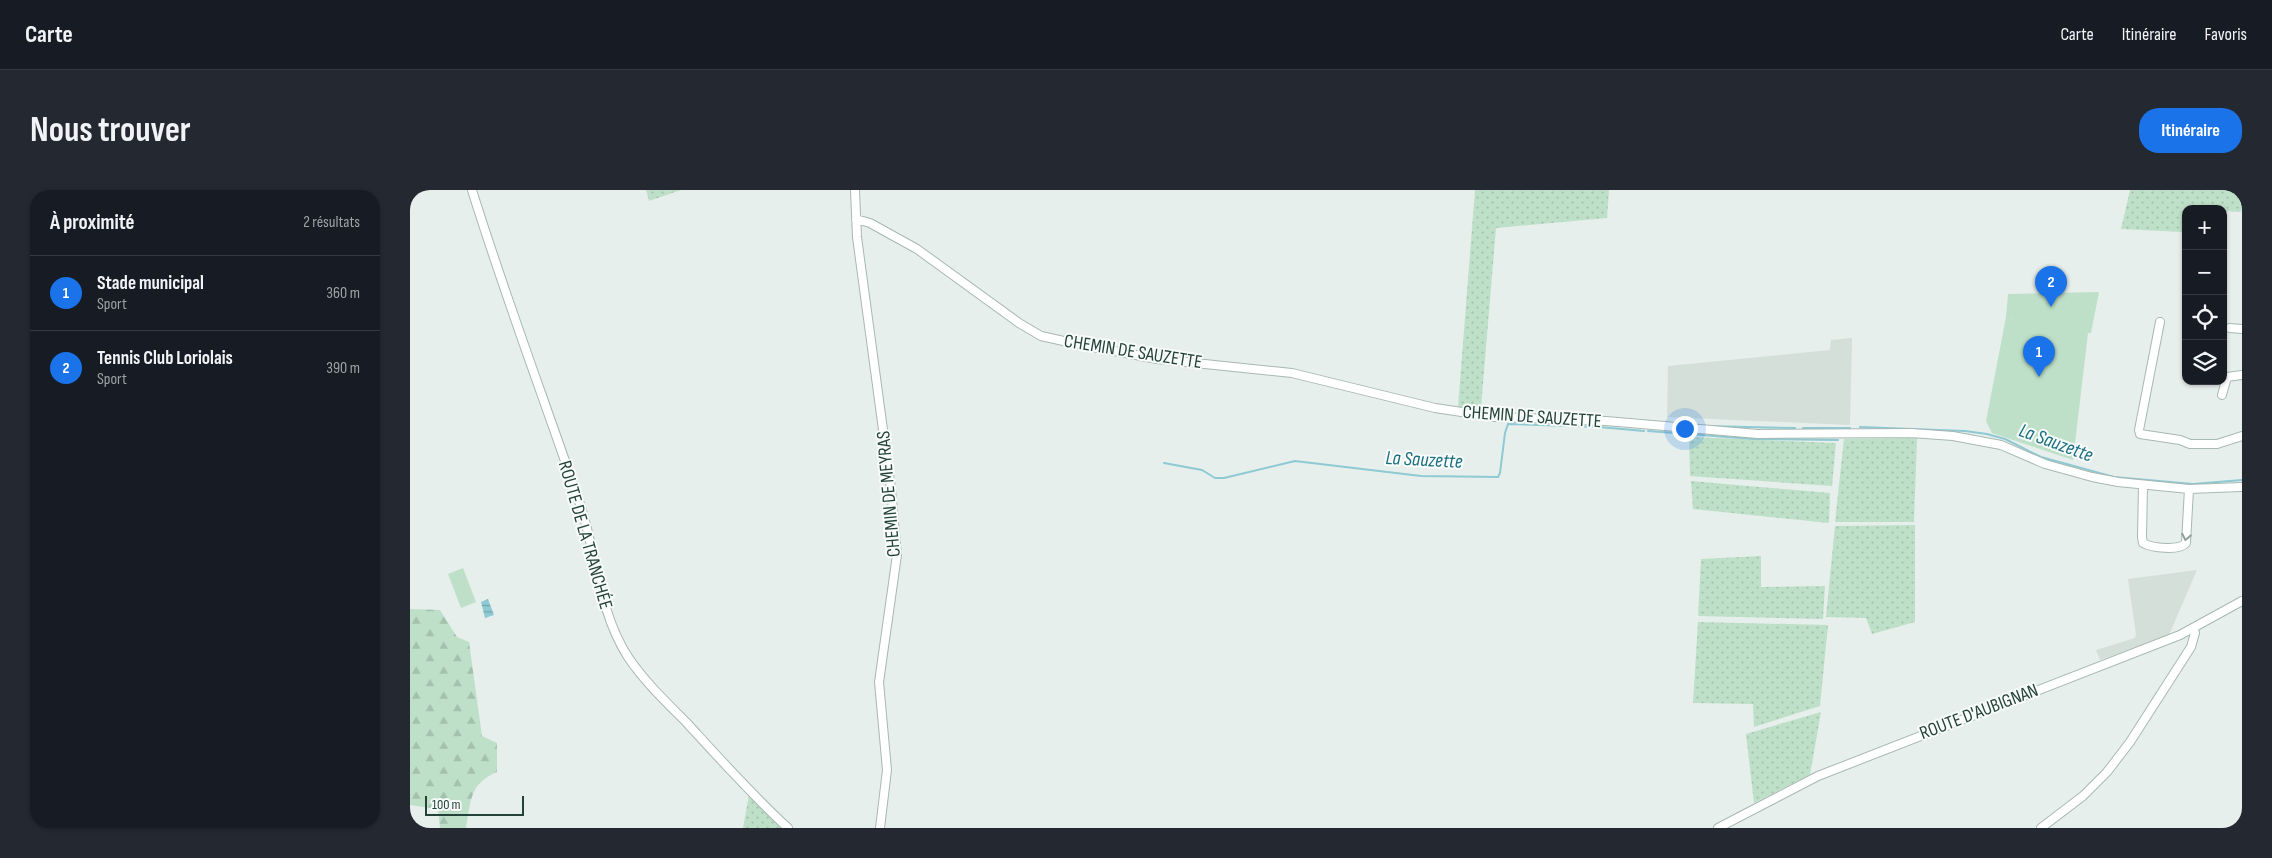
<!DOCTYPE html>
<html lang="fr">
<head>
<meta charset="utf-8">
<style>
  body { margin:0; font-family:"Sofia Sans Condensed",sans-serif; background:#242831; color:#f1f3f6 }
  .controls { position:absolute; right:15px; top:15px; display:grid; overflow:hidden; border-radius:10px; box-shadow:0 1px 4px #0004 }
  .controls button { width:45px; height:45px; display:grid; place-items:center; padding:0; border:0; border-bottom:1px solid #363941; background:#171b24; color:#f1f3f6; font:25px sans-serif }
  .scale { position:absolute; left:15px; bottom:12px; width:99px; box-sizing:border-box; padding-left:5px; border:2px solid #24423a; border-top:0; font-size:14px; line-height:18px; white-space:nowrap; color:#24423a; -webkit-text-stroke:4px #f7fbf9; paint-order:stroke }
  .you { position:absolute; left:1274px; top:238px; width:18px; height:18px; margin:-12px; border:4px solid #fff; border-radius:50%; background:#1a73e8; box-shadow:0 0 0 8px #1a73e833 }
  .badge { display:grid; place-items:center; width:32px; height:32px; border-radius:50%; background:#1a73e8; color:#fff; font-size:16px; font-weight:700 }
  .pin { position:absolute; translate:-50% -41px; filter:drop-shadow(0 1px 2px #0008) }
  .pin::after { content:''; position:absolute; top:26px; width:18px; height:15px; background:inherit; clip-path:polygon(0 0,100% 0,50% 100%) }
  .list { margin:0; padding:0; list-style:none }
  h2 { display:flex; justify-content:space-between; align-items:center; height:65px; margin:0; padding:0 20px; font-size:21px }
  h2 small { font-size:16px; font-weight:400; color:#9ea1a6 }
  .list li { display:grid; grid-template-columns:32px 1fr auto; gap:15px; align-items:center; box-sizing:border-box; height:75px; padding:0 20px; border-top:1px solid #363941 }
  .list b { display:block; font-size:19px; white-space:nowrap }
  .list p { margin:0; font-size:16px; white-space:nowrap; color:#9ea1a6 }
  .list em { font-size:16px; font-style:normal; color:#9ea1a6 }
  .icon { flex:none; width:28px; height:28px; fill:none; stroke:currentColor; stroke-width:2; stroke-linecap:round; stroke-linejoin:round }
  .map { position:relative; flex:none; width:1832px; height:638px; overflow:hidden; border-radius:20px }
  header { display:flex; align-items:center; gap:30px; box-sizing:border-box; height:70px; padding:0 25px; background:#171b24; border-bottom:1px solid #363941 }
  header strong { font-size:24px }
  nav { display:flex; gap:28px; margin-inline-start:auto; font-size:18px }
  .intro { display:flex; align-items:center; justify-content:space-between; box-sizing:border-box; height:120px; padding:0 30px }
  h1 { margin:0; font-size:35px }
  .button { padding:12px 22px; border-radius:20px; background:#1a73e8; color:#fff; font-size:18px; font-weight:700 }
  main { display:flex; gap:30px; padding:0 30px }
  aside { flex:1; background:#171b24; border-radius:20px; box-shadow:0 1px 4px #0004 }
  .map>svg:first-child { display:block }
  .built { fill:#d4dfda }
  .grass { fill:url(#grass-dots) }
  .forest { fill:url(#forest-firs) }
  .pitch { fill:#bfe0c8 }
  .water { fill:url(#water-rules) }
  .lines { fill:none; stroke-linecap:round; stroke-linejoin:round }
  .stream { stroke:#8ec9d4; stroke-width:2 }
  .minor-casing { stroke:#a8b8b2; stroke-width:10 }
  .minor { stroke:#fff; stroke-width:8 }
  .oneway { stroke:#92a09c }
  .labels { text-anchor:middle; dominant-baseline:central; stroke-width:4; stroke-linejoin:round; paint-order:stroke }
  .street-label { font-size:19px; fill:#24423a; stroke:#f7fbf9 }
  .water-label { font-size:20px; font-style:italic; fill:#1c6f80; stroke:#f7fbf9 }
</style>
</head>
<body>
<header>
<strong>Carte</strong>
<nav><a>Carte</a><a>Itinéraire</a><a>Favoris</a></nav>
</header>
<div class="intro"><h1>Nous trouver</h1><a class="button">Itinéraire</a></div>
<main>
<aside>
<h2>À proximité<small>2 résultats</small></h2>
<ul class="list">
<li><span class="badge">1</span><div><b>Stade municipal</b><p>Sport</p></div><em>360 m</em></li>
<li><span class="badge">2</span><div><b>Tennis Club Loriolais</b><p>Sport</p></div><em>390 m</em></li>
</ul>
</aside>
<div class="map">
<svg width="1832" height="638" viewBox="0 0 1832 638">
  <defs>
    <pattern id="grass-dots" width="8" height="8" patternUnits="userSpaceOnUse" patternTransform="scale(1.25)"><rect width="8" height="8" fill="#bfe0c8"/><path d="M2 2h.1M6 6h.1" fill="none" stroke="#a4c1ad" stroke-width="1.8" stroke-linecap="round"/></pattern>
    <pattern id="forest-firs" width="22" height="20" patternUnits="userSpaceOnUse" patternTransform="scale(1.25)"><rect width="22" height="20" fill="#bfe0c8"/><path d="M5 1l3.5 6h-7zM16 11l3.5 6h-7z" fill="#a4c1ad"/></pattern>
    <pattern id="water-rules" width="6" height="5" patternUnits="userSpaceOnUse" patternTransform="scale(1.25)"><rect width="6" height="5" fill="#8ec9d4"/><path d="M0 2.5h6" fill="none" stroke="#74a5ad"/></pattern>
  </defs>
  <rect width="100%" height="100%" fill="#e6efeb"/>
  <!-- built -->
  <path class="built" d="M1442 148 1440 235 1257 227 1258 176 1420 160 1421 150Z
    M1787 380 1759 445 1690 470 1686 460 1725 448 1726 444 1718 389Z"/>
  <!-- grass -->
  <path class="grass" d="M236 0H271L239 11Z
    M1065 0H1199L1197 28 1086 38 1071 217H1048Z
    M1720 0H1832L1831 22 1813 21V19H1776V36L1772 37V42L1711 39Z
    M1279 247 1426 253 1422 296 1280 286Z
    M1507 248 1504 332H1425L1434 249Z
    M1281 291 1420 303 1419 333 1283 319Z
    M1505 335V432L1462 444 1456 428 1416 427 1425 336Z
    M1351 366V397L1415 396 1413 429 1288 426 1291 369Z
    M1288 432 1418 435 1410 516 1344 537 1343 514 1283 513Z
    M1411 522 1400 585 1344 613 1336 544Z
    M339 605 374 638H333Z"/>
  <!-- forest -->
  <path class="forest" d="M0 419 30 420 47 447 59 452 72 546 87 553V582C59 594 61 611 56 638H30L28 619 0 615Z"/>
  <!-- pitch -->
  <path class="pitch" d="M1689 102 1681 143H1678L1663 270 1582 243 1576 231 1596 127 1605 129 1596 127 1598 104Z
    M53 378 66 412 51 418 38 384Z"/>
  <!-- water -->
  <path class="water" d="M78 409 84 425 75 428 71 412Z"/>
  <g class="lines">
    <!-- stream -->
    <path class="stream" d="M1294 236 1385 238
      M1450 237 1555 241 1577 244 1595 249 1631 267 1704 287 1783 294 1832 290
      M1393 238H1440
      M1238 241 1343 249 1428 250
      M754 273 792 280 805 288H814L885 271 1011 286 1088 287 1090 283 1095 243 1098 234 1189 237 1234 241"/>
    <defs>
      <path id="minor" d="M62 0C95 106 134 209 170 314 187 365 188 420 218 467 234 491 256 512 276 532 309 568 342 605 378 638
        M445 0 447 47 481 299 487 365 469 492 477 580 470 638
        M446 29 460 33 507 59 609 133 631 146 667 154 747 169 882 183 1025 218 1085 227 1196 231 1348 244 1501 243 1543 246 1591 255 1635 274 1682 287 1708 292 1779 299 1832 297
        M1750 132 1729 240 1730 244 1770 250 1780 254H1807L1832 246
        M1820 138 1832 139
        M1812 205 1817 187 1832 185
        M1733 295 1732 347 1733 353C1742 358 1769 361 1776 353L1779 299
        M1308 638 1408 586 1770 445 1832 411
        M1631 638 1673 606 1697 582 1720 552 1781 457 1785 443 1783 439"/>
    </defs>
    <!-- minor casing -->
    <use href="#minor" class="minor-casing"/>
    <!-- minor -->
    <use href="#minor" class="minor"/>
  </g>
  <!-- one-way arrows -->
  <defs><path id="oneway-chevron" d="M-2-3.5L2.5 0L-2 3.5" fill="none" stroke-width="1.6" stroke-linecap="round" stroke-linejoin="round" transform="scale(1.25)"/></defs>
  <use class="oneway" href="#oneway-chevron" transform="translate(1776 347) rotate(101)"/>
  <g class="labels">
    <!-- street labels -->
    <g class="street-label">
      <text transform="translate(723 162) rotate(9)">CHEMIN DE SAUZETTE</text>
      <text transform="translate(1122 227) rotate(4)">CHEMIN DE SAUZETTE</text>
      <text transform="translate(479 304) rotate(-95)">CHEMIN DE MEYRAS</text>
      <text transform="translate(175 345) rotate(74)">ROUTE DE LA TRANCHÉE</text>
      <text transform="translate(1569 522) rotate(-21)">ROUTE D'AUBIGNAN</text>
    </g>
    <!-- water labels -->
    <g class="water-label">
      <text transform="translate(1646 253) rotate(20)">La Sauzette</text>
      <text transform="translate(1014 270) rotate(3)">La Sauzette</text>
    </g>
  </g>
</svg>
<div class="controls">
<button>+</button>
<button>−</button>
<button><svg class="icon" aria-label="locate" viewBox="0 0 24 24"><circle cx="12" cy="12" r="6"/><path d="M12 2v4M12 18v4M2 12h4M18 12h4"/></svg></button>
<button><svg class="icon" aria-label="layers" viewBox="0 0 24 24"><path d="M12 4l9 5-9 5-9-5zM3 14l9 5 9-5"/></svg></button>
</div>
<div class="scale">100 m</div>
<div class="you"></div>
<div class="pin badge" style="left:1629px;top:187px">1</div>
<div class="pin badge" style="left:1641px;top:117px">2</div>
</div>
</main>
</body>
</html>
